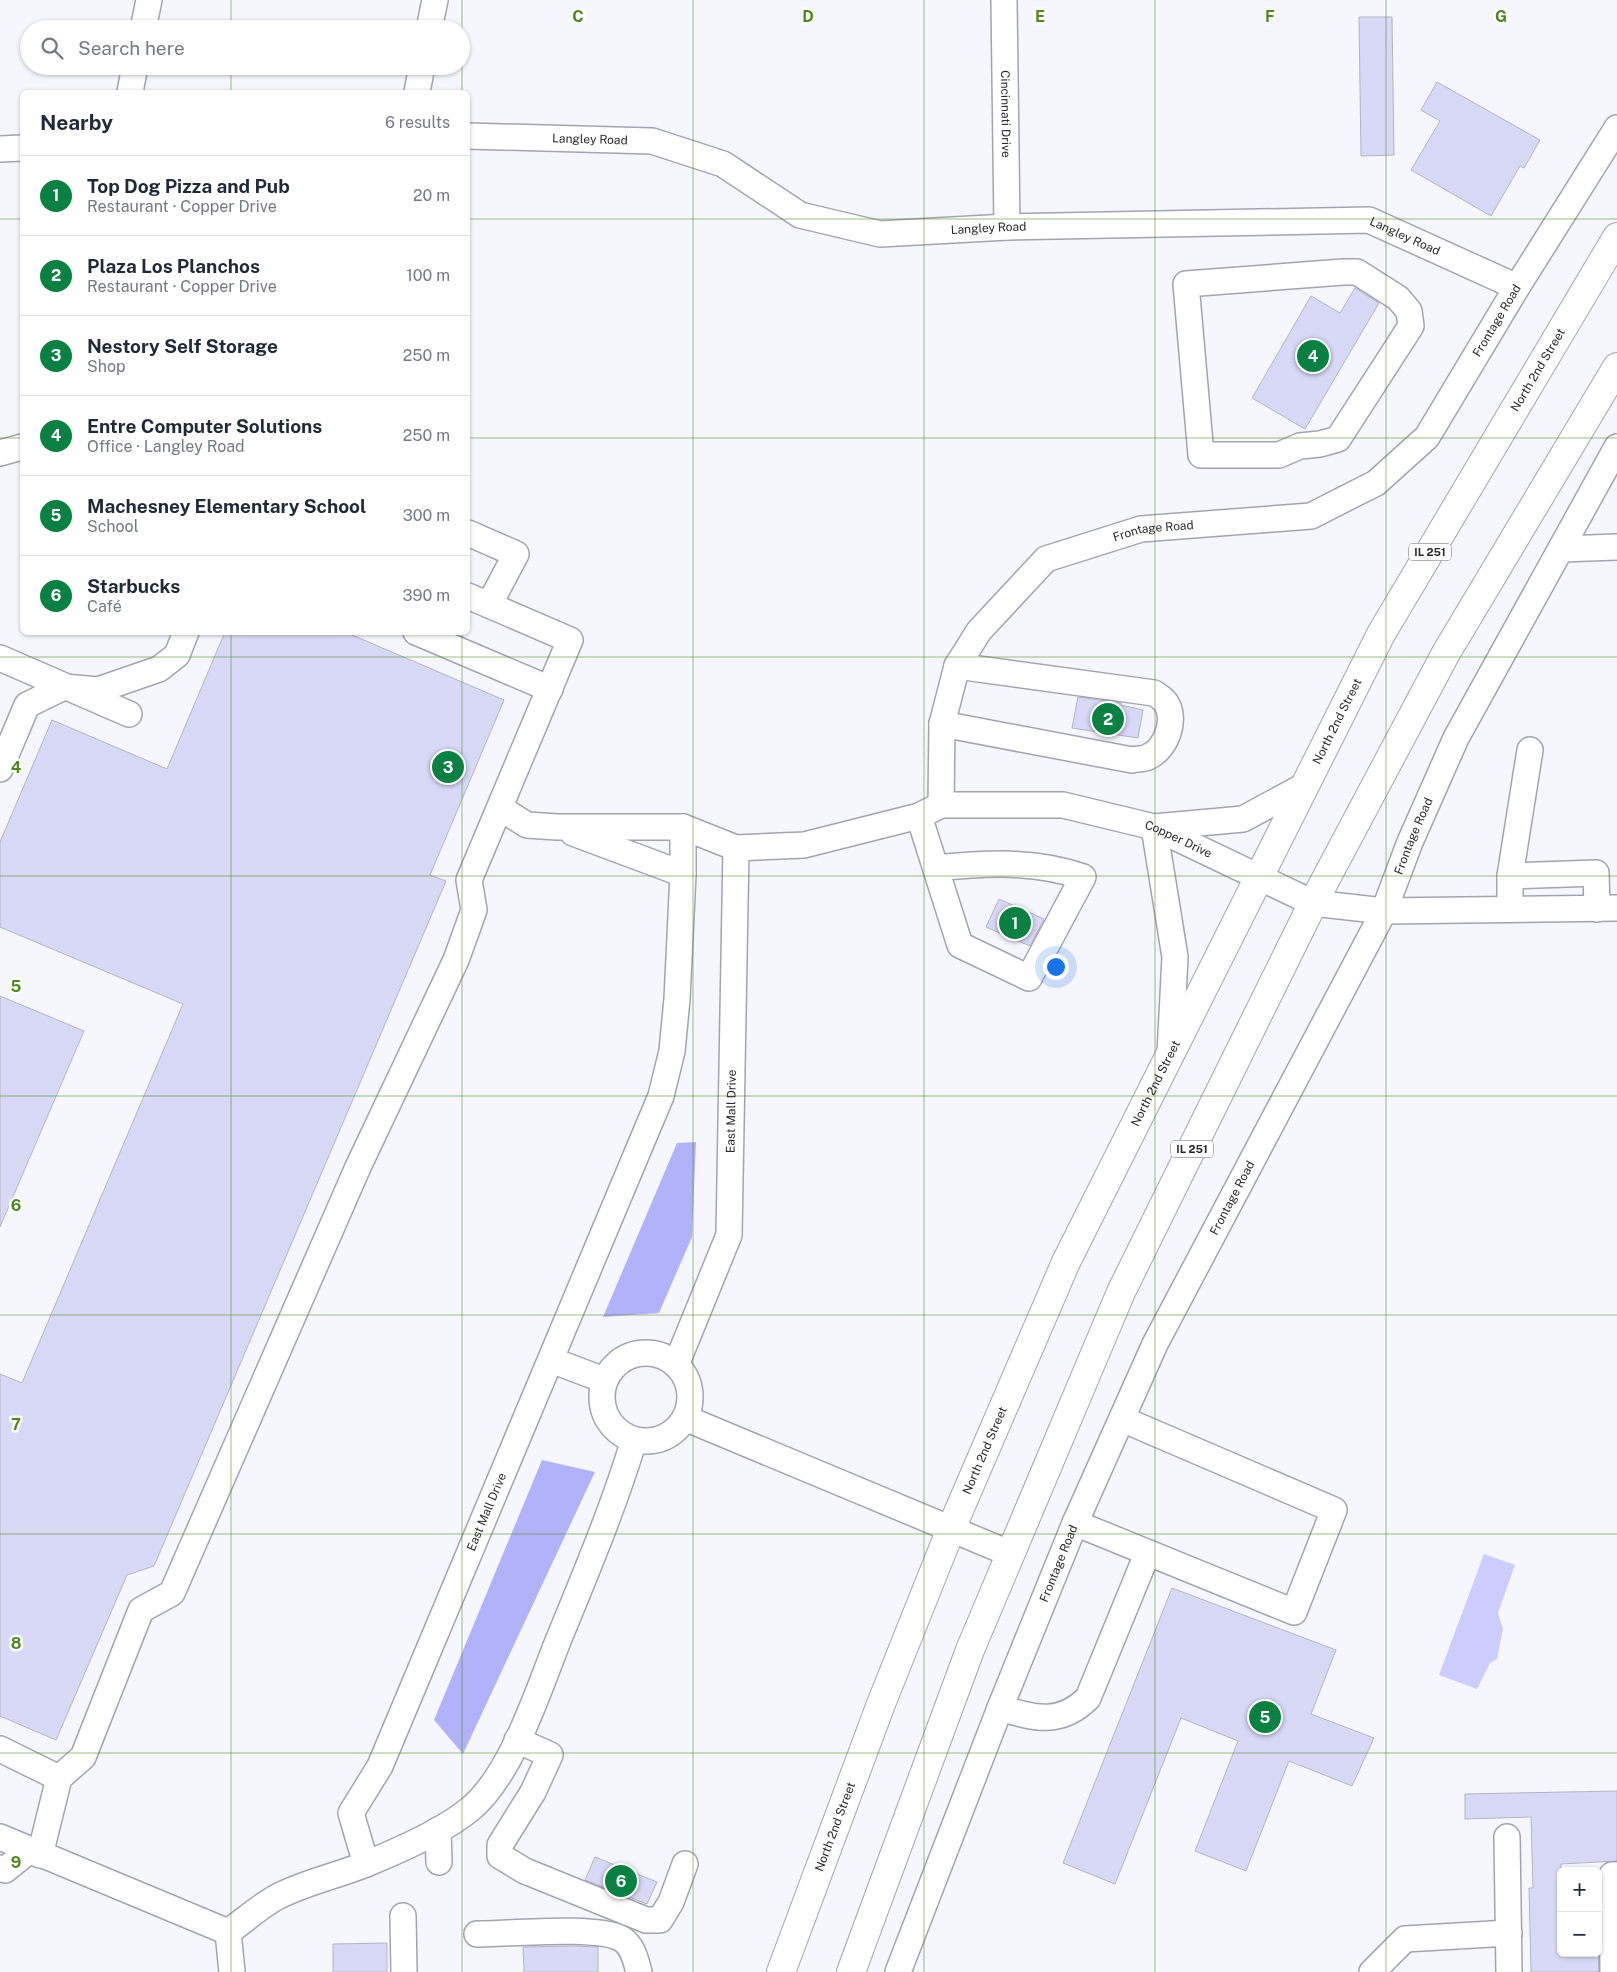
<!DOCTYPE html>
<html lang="en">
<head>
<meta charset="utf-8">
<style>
  body { margin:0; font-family:"Public Sans",sans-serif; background:#f6f6f7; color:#1f2937 }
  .controls { position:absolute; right:15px; bottom:15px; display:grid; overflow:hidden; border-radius:8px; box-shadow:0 1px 4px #0004 }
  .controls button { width:45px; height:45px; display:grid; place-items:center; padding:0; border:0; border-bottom:1px solid #e0e1e3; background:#fff; color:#1f2937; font:25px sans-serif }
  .you { position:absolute; left:1055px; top:966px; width:18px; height:18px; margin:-12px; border:4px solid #fff; border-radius:50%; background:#1a73e8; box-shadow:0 0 0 8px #1a73e833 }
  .badge { display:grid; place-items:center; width:32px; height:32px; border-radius:50%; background:#0b8043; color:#fff; font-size:16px; font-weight:700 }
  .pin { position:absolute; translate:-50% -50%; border:2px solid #fff; box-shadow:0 1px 5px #0006 }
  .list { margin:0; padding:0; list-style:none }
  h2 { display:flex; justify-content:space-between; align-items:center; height:65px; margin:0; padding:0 20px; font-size:21px }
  h2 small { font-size:16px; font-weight:400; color:#747a83 }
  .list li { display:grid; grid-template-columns:32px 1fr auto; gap:15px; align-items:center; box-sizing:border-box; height:80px; padding:0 20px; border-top:1px solid #e0e1e3 }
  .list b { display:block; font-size:19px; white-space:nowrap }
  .list p { margin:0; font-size:16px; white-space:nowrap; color:#747a83 }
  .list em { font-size:16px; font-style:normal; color:#747a83 }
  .icon { flex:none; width:28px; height:28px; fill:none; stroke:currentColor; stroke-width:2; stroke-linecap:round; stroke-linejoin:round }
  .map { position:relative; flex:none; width:1617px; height:1972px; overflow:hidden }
  .search { position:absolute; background:#fff; box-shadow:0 1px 4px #0004; left:20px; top:20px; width:450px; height:55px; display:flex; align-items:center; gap:12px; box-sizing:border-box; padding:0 18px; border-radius:28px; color:#747a83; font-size:19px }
  .panel { position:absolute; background:#fff; box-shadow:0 1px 4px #0004; left:20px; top:90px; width:450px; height:545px; border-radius:8px }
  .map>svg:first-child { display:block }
  .green { fill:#cccdfe }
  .water { fill:#b1b2fa }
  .building { fill:#d8d9f7; stroke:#b4b4c1 }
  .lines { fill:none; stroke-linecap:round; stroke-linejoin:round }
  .minor-casing { stroke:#a3a4b1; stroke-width:28 }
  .major-casing { stroke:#a3a4b1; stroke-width:30 }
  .minor { stroke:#fff; stroke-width:25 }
  .major { stroke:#fff; stroke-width:28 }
  .grid { fill:none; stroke:#51871f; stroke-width:1; stroke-opacity:0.55 }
  .labels { text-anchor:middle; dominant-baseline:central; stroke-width:5; stroke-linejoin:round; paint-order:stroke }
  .shield { fill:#fff; stroke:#69696d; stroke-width:1 }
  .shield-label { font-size:11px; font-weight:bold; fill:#29292e }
  .street-label { font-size:12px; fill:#29292e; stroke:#fff }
  .grid-label { font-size:16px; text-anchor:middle; font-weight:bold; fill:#51871f; stroke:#fff; stroke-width:5; stroke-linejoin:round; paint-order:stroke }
</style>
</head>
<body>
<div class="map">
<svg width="1617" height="1972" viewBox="0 0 1617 1972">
  <rect width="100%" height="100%" fill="#f5f6fe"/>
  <!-- green -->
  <path class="green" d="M1484 1554 1515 1565 1498 1613 1503 1629 1497 1659 1490 1663 1477 1689 1439 1675Z"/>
  <!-- water -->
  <path class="water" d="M696 1142 692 1237 659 1313 603 1317 677 1143Z
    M542 1460 595 1472 463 1754 434 1720Z"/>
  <!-- building -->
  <path class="building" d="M1359 17H1392L1394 155 1361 156Z
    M1437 82 1540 140 1524 168 1520 166 1491 216 1411 170 1440 121 1421 110Z
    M1355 288 1379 303 1305 429 1252 398 1311 296 1340 313Z
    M225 632H345L504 700 430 875 446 881 154 1566 127 1575 56 1740 0 1716V1374L22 1383 183 1004 0 927V842L52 720 167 769Z
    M1078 697 1121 703V705L1143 710 1138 738 1072 728Z
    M999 899 1044 919 1030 946 986 927Z
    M0 996 84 1031 0 1227Z
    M1172 1588 1336 1650 1311 1714 1374 1738 1352 1786 1289 1761 1246 1871 1195 1851 1238 1741 1181 1718 1115 1884 1063 1863Z
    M1617 1791V1861L1561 1864V1953H1598L1599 1972H1531L1529 1888H1533L1531 1817 1465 1819V1794Z
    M595 1857 657 1882 647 1904 585 1880Z
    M387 1943V1972H333V1944Z
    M574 1946 598 1947V1972H524L523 1947Z"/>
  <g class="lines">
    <defs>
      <g id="minor">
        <path id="s1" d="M1004 0 1007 227"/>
        <path d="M143 29 149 0"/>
        <path d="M429 29 435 0"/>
        <path d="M130 92 135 66"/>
        <path d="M417 92 422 66"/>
        <path id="s2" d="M468 136 652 141 723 164 800 215 880 234 1007 227 1369 220 1517 287"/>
        <path d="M0 149 22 148"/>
        <path d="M1343 272H1357L1398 298 1409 311 1411 326 1338 439 1320 444 1300 446 1279 455H1201L1186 284Z"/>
        <path d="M0 453 22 447"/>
        <path d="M468 533 516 554 489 605"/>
        <path d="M1561 549 1617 547"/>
        <path d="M416 632 550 689"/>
        <path d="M0 658 129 714"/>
        <path d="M942 724 1132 760C1137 759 1144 759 1148 757 1166 749 1177 720 1166 703 1164 699 1158 696 1154 693L957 666"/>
        <path d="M0 769 27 705 64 687 98 690 159 669 177 655 186 632"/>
        <path id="s3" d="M941 805 942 724 957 666 979 631 1046 559 1141 529 1311 516 1376 483 1427 437 1517 287 1617 128"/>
        <path id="s4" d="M500 808 527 825 557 827H683L736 848 804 845 919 816 941 805H1063L1154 827 1313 903 1384 911 1617 908"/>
        <path d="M919 816 960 945 1029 978 1083 877C1035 860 986 863 936 868"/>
        <path d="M573 833 683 874"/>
        <path d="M1510 876 1596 873 1597 909"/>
        <path d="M1510 909V876L1530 750"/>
        <path d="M1170 1054 1175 957 1154 827 1243 819 1304 786"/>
        <circle cx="646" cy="1397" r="44"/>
        <path d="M551 1360 604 1380"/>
        <path id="s5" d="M676 1365 729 1235 736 848"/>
        <path d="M685 1418 1011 1554"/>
        <path d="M1075 1523 1294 1612 1334 1510 1122 1419"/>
        <path d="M1000 1708C1034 1718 1060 1726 1088 1698L1147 1554"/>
        <path d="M517 1740 550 1755 533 1792 500 1845V1856L525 1871 646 1920H660L671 1902 685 1864"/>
        <path d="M0 1749 59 1778"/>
        <path d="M438 1830 439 1862"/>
        <path d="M0 1837 228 1932C244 1921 260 1906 277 1897 305 1882 337 1876 366 1864 398 1851 442 1832 469 1810 511 1777 538 1691 558 1641 585 1575 613 1509 634 1440"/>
        <path d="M1507 1837 1509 1972"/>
        <path d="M40 1855 59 1778 83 1757 141 1610 172 1593 358 1167 456 960 474 910 469 880 570 640 468 596"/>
        <path id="s6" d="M366 1864 351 1813 380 1766 661 1096 672 1051 677 999 683 874V827"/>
        <path d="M0 1868 5 1870 30 1850"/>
        <path d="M403 1916 404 1972"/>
        <path d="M228 1932 232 1972"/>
        <path d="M477 1934C509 1934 598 1925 622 1939 633 1946 636 1961 639 1972"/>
        <path id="s7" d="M898 1972 1000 1708 1075 1523 1155 1344 1384 911 1410 842 1456 738 1617 447"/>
        <path d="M1372 1972 1405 1939 1509 1933"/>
        <path d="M1613 1972 1612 1875H1617"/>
      </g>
      <g id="major">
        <path id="s8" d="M781 1972 881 1704 951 1529 1066 1262 1381 634 1617 237"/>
        <path d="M851 1972 970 1650 1121 1292 1313 903 1446 653 1617 367"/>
      </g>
    </defs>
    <!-- minor casing -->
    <use href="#minor" class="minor-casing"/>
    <!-- major casing -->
    <use href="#major" class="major-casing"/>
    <!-- minor -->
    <use href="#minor" class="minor"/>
    <!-- major -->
    <use href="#major" class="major"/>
  </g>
  <!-- grid -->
  <path class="grid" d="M231 0V29M462 0V92M693 0V1972M924 0V1972M1155 0V1972M1386 0V1972M231 66V92M0 219H22M468 219H1617M0 438H22M468 438H1617M231 632V1972M462 632V1972M0 657H1617M0 876H1617M0 1096H1617M0 1315H1617M0 1534H1617M0 1753H1617"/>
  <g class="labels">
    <!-- shield labels -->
    <g class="shield">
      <rect x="1409" y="543.5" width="42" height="17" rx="4"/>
      <rect x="1171" y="1140.5" width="42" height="17" rx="4"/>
    </g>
    <g class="shield-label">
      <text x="1430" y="552">IL 251</text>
      <text x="1192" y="1149">IL 251</text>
    </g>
    <!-- street labels -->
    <g class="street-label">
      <text stroke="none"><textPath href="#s1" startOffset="114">Cincinnati Drive</textPath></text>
      <text stroke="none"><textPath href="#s2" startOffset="122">Langley Road</textPath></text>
      <text stroke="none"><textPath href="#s2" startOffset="542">Langley Road</textPath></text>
      <text stroke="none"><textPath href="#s2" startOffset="962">Langley Road</textPath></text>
      <text stroke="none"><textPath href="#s3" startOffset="828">Frontage Road</textPath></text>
      <text stroke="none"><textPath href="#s8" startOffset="1775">North 2nd Street</textPath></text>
      <text stroke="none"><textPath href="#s3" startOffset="392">Frontage Road</textPath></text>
      <text stroke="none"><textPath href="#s8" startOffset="1370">North 2nd Street</textPath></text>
      <text stroke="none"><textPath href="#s7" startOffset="1249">Frontage Road</textPath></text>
      <text stroke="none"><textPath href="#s4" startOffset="699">Copper Drive</textPath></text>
      <text stroke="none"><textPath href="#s8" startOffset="965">North 2nd Street</textPath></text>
      <text stroke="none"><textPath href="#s5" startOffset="264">East Mall Drive</textPath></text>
      <text stroke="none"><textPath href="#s7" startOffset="844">Frontage Road</textPath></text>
      <text stroke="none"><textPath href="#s8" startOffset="560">North 2nd Street</textPath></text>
      <text stroke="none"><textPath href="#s6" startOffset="384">East Mall Drive</textPath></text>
      <text stroke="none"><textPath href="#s7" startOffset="439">Frontage Road</textPath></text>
      <text stroke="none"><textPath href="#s8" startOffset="155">North 2nd Street</textPath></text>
    </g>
  </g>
  <g class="grid-label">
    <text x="578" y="22">C</text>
    <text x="808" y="22">D</text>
    <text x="1040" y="22">E</text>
    <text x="1270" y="22">F</text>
    <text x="1501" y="22">G</text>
    <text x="16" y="773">4</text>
    <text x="16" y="992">5</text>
    <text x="16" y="1211">6</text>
    <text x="16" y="1430">7</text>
    <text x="16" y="1649">8</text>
    <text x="16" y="1868">9</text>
  </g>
</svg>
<div class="controls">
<button>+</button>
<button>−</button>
</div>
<div class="you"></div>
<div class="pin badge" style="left:1015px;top:923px">1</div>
<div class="pin badge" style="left:1108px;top:719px">2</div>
<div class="pin badge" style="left:448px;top:767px">3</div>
<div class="pin badge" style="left:1313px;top:356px">4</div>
<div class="pin badge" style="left:1265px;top:1717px">5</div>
<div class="pin badge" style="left:621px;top:1881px">6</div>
<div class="search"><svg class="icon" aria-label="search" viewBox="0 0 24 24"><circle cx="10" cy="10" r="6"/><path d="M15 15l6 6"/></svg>Search here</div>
<section class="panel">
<h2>Nearby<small>6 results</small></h2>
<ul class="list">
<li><span class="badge">1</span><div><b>Top Dog Pizza and Pub</b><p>Restaurant · Copper Drive</p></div><em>20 m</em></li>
<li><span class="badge">2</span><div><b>Plaza Los Planchos</b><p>Restaurant · Copper Drive</p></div><em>100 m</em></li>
<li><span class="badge">3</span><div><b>Nestory Self Storage</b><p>Shop</p></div><em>250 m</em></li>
<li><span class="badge">4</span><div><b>Entre Computer Solutions</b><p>Office · Langley Road</p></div><em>250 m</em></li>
<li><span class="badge">5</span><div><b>Machesney Elementary School</b><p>School</p></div><em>300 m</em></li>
<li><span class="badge">6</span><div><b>Starbucks</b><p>Café</p></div><em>390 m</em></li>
</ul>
</section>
</div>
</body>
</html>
